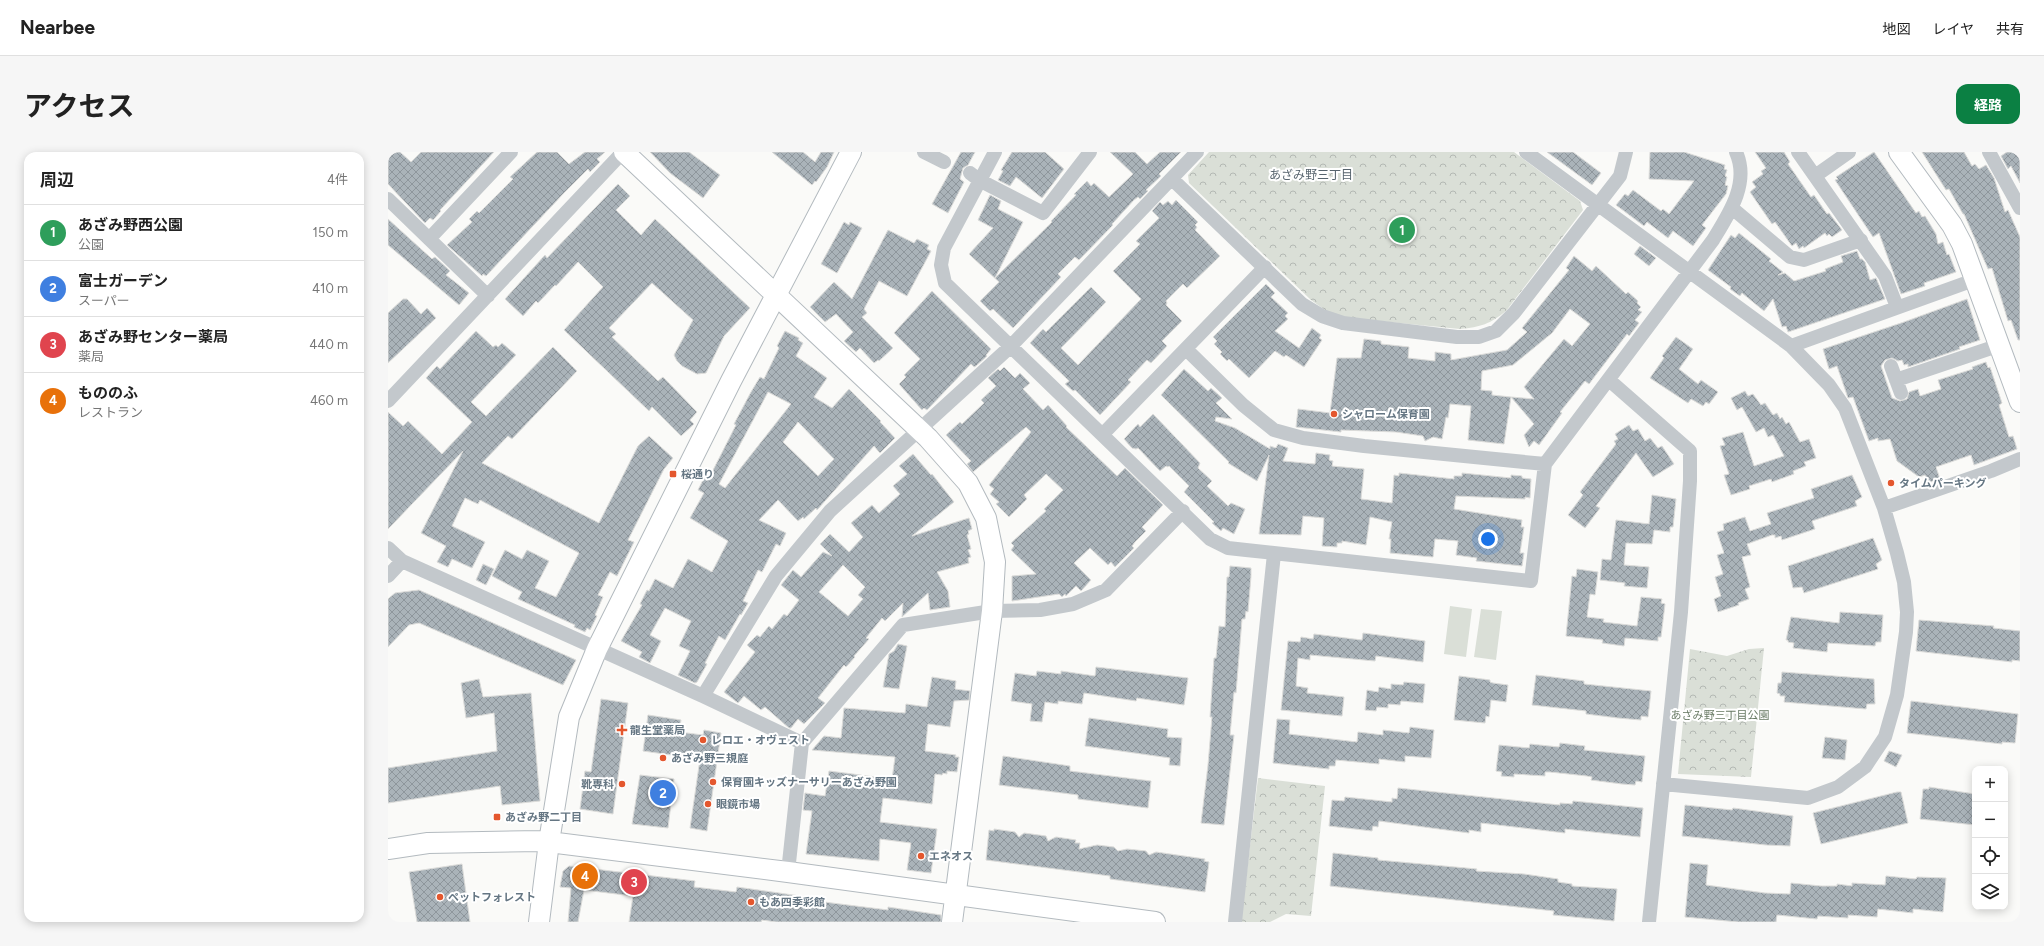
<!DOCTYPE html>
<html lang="ja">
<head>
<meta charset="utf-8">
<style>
  body { margin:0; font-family:Figtree,"Noto Sans JP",sans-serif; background:#f6f6f6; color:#222 }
  .controls { position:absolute; right:12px; bottom:12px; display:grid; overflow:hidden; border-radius:8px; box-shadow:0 2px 10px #0003 }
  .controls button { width:36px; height:36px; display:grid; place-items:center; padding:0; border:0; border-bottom:1px solid #e0e0e0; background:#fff; color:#222; font:20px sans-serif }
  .you { position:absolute; left:1100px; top:387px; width:14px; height:14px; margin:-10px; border:3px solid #fff; border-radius:50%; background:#1a73e8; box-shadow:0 0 0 6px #1a73e833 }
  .badge { display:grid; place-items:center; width:26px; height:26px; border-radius:50%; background:#0b8043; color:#fff; font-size:13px; font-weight:700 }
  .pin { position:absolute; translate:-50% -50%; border:2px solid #fff; box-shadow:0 1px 4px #0006 }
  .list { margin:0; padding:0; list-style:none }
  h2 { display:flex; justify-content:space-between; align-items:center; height:52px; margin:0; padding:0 16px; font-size:17px }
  h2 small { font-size:13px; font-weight:400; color:#767676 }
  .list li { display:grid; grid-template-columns:26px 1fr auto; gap:12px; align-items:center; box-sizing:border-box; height:56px; padding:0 16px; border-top:1px solid #e0e0e0 }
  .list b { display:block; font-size:15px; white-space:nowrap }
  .list p { margin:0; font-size:13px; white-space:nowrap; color:#767676 }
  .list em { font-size:13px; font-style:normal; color:#767676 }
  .icon { flex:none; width:22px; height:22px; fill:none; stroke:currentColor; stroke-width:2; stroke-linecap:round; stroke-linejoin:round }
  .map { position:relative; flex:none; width:1632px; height:770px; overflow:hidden; border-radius:12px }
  header { display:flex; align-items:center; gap:24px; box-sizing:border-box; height:56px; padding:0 20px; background:#fff; border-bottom:1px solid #e0e0e0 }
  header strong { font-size:19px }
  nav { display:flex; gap:22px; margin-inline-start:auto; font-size:14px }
  .intro { display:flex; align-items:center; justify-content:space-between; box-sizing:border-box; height:96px; padding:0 24px }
  h1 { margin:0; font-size:28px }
  .button { padding:10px 18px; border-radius:12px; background:#0b8043; color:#fff; font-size:14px; font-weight:700 }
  main { display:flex; gap:24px; padding:0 24px }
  aside { flex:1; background:#fff; border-radius:12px; box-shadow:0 2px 10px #0003 }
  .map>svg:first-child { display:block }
  .park { fill:url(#park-crowns) }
  .garden { fill:#dadfd7 }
  .building { fill:url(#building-cross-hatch); stroke:#dcdcda; fill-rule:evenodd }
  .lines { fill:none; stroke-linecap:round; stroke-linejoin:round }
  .secondary-casing { stroke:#b3babf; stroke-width:22 }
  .street { stroke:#c3c8cc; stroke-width:14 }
  .secondary { stroke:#fff; stroke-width:20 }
  .poi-dot { fill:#e4572e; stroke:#fff; stroke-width:1.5 }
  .labels { text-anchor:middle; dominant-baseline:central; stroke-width:4; stroke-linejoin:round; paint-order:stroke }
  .poi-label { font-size:11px; font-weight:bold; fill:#657683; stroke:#fff; text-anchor:start }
  .park-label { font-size:11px; fill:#687a64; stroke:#fff }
  .neighbourhood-label { font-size:12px; fill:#57646e; stroke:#fff }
</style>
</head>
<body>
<header>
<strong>Nearbee</strong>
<nav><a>地図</a><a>レイヤ</a><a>共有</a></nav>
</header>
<div class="intro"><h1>アクセス</h1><a class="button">経路</a></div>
<main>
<aside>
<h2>周辺<small>4件</small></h2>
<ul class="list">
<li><span class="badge" style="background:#2e9e5b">1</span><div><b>あざみ野西公園</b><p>公園</p></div><em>150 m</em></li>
<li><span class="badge" style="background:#3f7fe0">2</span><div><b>富士ガーデン</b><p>スーパー</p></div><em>410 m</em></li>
<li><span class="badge" style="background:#e0444e">3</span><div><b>あざみ野センター薬局</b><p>薬局</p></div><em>440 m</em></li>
<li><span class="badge" style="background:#e8710a">4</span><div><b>もののふ</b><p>レストラン</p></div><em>460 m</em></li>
</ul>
</aside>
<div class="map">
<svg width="1632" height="770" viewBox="0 0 1632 770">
  <defs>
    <pattern id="park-crowns" width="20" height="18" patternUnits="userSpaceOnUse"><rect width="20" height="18" fill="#dadfd7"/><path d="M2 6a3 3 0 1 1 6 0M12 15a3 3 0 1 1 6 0" fill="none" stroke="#b4b9b4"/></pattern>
    <pattern id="building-cross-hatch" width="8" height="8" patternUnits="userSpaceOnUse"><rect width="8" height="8" fill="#aab3b9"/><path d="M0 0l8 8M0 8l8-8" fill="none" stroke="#8e969c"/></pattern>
  </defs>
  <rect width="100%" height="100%" fill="#fafaf8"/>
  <!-- park -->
  <path class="park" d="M821 0H1126L1192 49 1195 58 1118 159C1102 172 1093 175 1072 177L960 166 941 161 923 148 801 31 800 23Z
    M1376 496 1363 625 1290 622 1302 497 1339 504 1361 497Z
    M870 626 937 634 923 764 898 762 882 770H853Z"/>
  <!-- garden -->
  <path class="garden" d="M1062 454 1084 457 1078 505 1056 502Z
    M1093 457 1114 459 1108 508 1086 505Z"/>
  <!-- building -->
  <path class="building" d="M0 0H12L23 10 33 0H106L52 58 53 59 45 68 42 66 37 71 0 32Z
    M149 0H169L181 12 197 0H217L209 7 212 10 202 20 200 17 176 41 98 124 95 122 94 124 59 93 84 70 81 67 89 59 91 61 125 27 122 25Z
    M262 0H301L332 23 315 46 282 21Z
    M384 0H415L427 10 433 0H446L439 15 428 30 427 29 424 33Z
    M573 0H587L580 13 575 16 572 27 576 30 560 61 544 52Z
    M624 0H657L676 17 654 46 628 25 622 34 610 28 615 19 613 18Z
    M722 0H747L759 12 772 0H793L771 22 773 24 758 38 760 39 752 47 750 45 746 48 724 72 725 73 691 108 687 105 670 122 673 125 625 176 605 157 602 159 592 149 611 130 581 102 605 76 590 68 602 43 613 49 610 57 635 70 607 126 664 70 663 69 688 43 686 42 699 29 703 34 706 31 721 45 745 22Z
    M1159 0H1185L1213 21 1204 33Z
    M1262 0H1296L1337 13 1336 17 1339 18 1337 24 1339 25 1337 33 1340 34 1338 42 1314 73 1318 76 1305 94 1285 79 1280 86 1259 70 1256 74 1228 53 1237 42 1240 44 1245 38 1273 59 1275 57 1281 62 1306 29 1261 27Z
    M1367 0H1396L1402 10 1400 12 1423 45 1426 43 1439 62 1441 61 1454 78 1444 85 1441 82 1439 84 1437 81 1416 96 1415 94 1411 97 1408 91 1404 94 1387 70 1384 72 1362 40 1368 35 1364 30 1375 22 1373 19 1378 16Z
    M1486 0 1528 61 1531 59 1534 65 1537 64 1548 82 1550 92 1555 90 1559 103 1561 102 1568 120 1536 131 1537 134 1513 142 1491 81 1485 85 1447 28 1450 27 1448 25Z
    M1534 0H1576L1584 14 1587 12 1591 17 1598 13 1606 26 1617 60 1620 58 1632 85V188H1630L1623 168 1620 169 1604 116 1600 117 1576 62H1575L1561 37 1558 38Z
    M1619 0H1628L1632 6V31L1623 14 1620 17 1613 4Z
    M230 32 242 44 228 58 253 83 267 67 362 156 336 184 318 221 309 222 294 214 289 209 286 203 305 168 264 131 221 176 228 182 224 185 270 229 275 225 309 260 302 268 306 272 293 284 264 255 261 259 176 178 215 135 190 110 168 134 167 133 150 151 148 149 135 164 117 147 157 103 159 106Z
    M788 48 810 70 807 73 809 75 807 78 832 104 799 136 795 132 778 149 779 151 778 153 794 169 774 189 779 194 763 211 759 208 740 228 743 230 712 263 687 238 685 239 677 232 681 229 642 191 655 177 658 180 703 135 718 150 673 196 690 213 753 147 725 119 752 92 748 89 771 66 764 59 772 50 775 53 780 49 784 53Z
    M0 67 44 107 47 105 62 119 58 123 81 141 71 153 0 93Z
    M456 70 461 73 462 70 474 76 449 121 433 112Z
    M500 78 526 91 529 87 541 93 539 97 543 99 519 144 491 129 476 157 479 161 474 165 505 196 491 209 490 208 486 211 472 196 468 200 456 189 465 180 448 162 437 170 422 155 446 130 464 147Z
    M1351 81 1383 107 1381 109 1395 120 1390 123 1397 121 1406 129 1438 119 1437 117 1455 110 1453 104 1469 99 1472 107H1474L1477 110 1482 128 1488 126 1497 147 1400 180 1398 174 1394 175 1385 147 1376 159 1354 141 1352 144 1342 137 1343 135 1320 118 1343 83 1347 86Z
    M1252 94 1268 106 1261 114 1246 102Z
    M1186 104 1204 119 1208 114 1238 142 1240 140 1250 149 1249 151 1253 155 1250 158 1254 160 1247 168 1251 171 1241 184 1239 182 1201 232 1197 229 1172 260 1174 261 1151 293 1146 289 1141 295 1136 283 1146 272 1123 245 1146 247 1136 235 1176 187 1184 194 1202 172 1182 157 1164 181 1125 213 1094 219 1093 238 1104 239V243L1123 245 1116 292 1080 288 1083 254 1062 252 1060 266 1058 265 1054 287 1045 285 1037 289 1035 284 1008 280 953 278V280L908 275 910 257 942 261 949 206H973L976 187 993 189V192L1021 195 1020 206 1047 209V200L1063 202V208L1119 198 1139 180 1134 176 1181 118 1178 116Z
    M878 132 887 141 883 145 900 161 897 164 900 167 887 179 911 196 924 176 933 183 931 186 934 188 916 215 898 203 896 205 887 199 861 226 841 207 839 209 832 202 834 200 826 192 829 189 825 185Z
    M544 139 603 197 598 203 599 204 588 214 586 215 583 212 581 214 539 258 536 256 534 258 511 232 518 225 516 223 532 207 506 181Z
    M15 147H19L33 162 39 156 48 166 0 211V161Z
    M1579 147 1592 188 1571 195 1572 197 1520 215V212L1516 213 1514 208 1510 209 1504 206 1497 208 1493 214 1504 246 1512 249 1519 247 1521 240 1530 237 1532 244 1553 237 1550 228 1585 217 1584 215 1598 210 1600 216 1602 215 1614 251 1611 253 1621 285 1625 284 1629 297 1586 313 1583 303 1548 315 1552 327 1540 331 1537 323 1531 325 1509 309 1502 287 1490 289V286L1481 289 1465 245 1460 246 1449 214 1441 217 1435 197 1516 170Z
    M88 179 105 195 108 193 110 195 114 191 128 203 83 250 98 264 165 195 189 219 124 287 120 284 94 311 211 371 250 294 261 284 285 306 276 317 240 388 246 390 229 424 222 420 210 443 215 445 207 463 209 464 202 478 199 476 197 480 186 475 187 473 130 447 134 440 104 424 117 398 134 407 139 398 161 409 147 436 168 445 191 401 92 348 90 352 77 346 64 374 97 390 84 416 64 407 60 415 49 410 58 394 33 381 75 299 0 377V260L15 274 20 269 54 302 84 270 38 226 49 214 52 217Z
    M397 179 411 186 410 188 415 191 408 204 439 226 426 245 444 256 461 237 493 269 492 270 507 286 492 301 486 294 429 358 428 356 416 367 415 365 410 369 390 348 371 368 398 381 392 394 388 392 374 420 370 418 355 449 360 451 353 463 352 462 337 488 331 484 317 511 319 512 309 530 307 531 290 523 302 499 291 494 303 469 277 456 262 483 273 489 262 511 251 505 254 500 233 489 254 453 252 452 259 438 261 439 267 427 285 436 300 407 324 420 340 389 302 366 316 341 310 338 317 324 321 326 348 273 346 272 363 240 372 225 376 227 391 196 389 194ZM380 240 403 252 337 336 331 332ZM410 270 446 307 430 324 395 290Z
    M1288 185 1305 197 1291 217 1310 232 1313 228 1330 240 1321 252 1318 250 1315 254 1303 247 1300 251 1262 226 1276 206 1274 204Z
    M616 215 627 226 632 221 642 231 635 237 655 258 660 253 679 274 678 275 729 324 737 316 775 353 754 375 758 379 747 390 744 394 746 396 727 415 723 410 720 413 702 396 686 411 703 428 693 439 688 434 678 444 677 442 674 445 671 442 624 449V424L648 422 623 398 626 394 623 391 658 359 656 357 675 338 658 322 636 343 639 347 621 365 608 352 611 350 602 342 606 337 601 333 643 280 638 275 585 320 579 312 583 309 558 283 572 270 574 272 596 251 593 248 608 234 600 226 610 217 612 219Z
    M796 217 820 239 823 236 834 246 828 251 844 267 828 265 827 269 847 276 882 297V294L888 296 890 292 900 296 895 309 927 312 928 301 942 303 941 308 945 309 944 314 976 317 973 347 1004 351 1006 323 1011 324V321L1066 327V324H1074V321L1123 326V323L1134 324V326L1143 327 1142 346 1137 345V347L1068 344 1066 357 1134 368 1133 375H1136L1132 401H1136L1134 414 1088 409 1089 406 1068 403 1070 389 1047 387 1045 405 1002 401 1003 387H1001L1004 370 982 365 978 393 954 389V391H949V395L934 394 936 366 915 364 913 383 871 382 881 303 869 329 840 311 841 310 773 243Z
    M1357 239 1360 244 1365 242 1373 253 1377 251 1385 263 1389 261 1392 267 1394 265 1398 272 1401 270 1412 290 1421 287 1428 306 1416 310 1418 314 1405 319 1406 322 1384 330 1383 327 1361 334 1362 337 1343 343 1336 323 1341 322 1332 294 1337 293 1334 286 1355 280 1366 314 1396 304 1385 283 1380 285 1376 276 1368 280 1354 255 1349 258 1343 246Z
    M765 262 812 311 810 316 824 329 819 334 840 354 843 351 857 357 846 382 835 376 833 379 824 371 826 370 796 340 801 334 781 314 780 315 778 314 772 319 750 296 748 297 744 296 736 287 750 272 752 275Z
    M1241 273 1245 279 1250 277 1257 289 1262 286 1270 296 1274 294 1286 312 1265 325 1248 301 1208 354 1212 356 1197 376 1180 363 1195 343 1192 340 1228 292 1226 289 1230 287 1227 282Z
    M525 302 543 323 544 322 566 350 524 384 581 366 584 377 580 379 581 382 579 383 583 397 580 398 583 405 580 406 581 411 549 420 560 439 562 455 542 458 540 441 514 465 515 451 497 469 494 466 478 486 481 487 466 504 467 505 458 515 456 513 430 546 437 551 416 572 410 567 403 576H401L377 555 373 558 356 544 350 551 336 540 367 500 359 493 369 483 372 485 381 474 384 477 396 462 399 464 411 448 393 433 405 418 413 425 435 400 444 404 432 392 442 382 461 400 475 385 463 371 484 353 491 361 512 342 505 334 519 322 511 314ZM455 413 477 435 470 443 475 447 460 464 431 440Z
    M1464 323 1474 345 1467 349 1469 354 1424 369 1427 377 1394 388 1393 384 1387 386V383H1384L1359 392 1363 403 1354 405 1362 435 1357 437 1361 447 1350 451 1351 453 1330 460 1326 447 1333 444 1327 425 1335 422 1329 403 1336 401 1329 380 1336 378 1335 372 1357 365 1362 379 1383 372 1379 361 1426 346 1423 337Z
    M1264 343 1288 347 1285 375H1282V380L1266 378 1264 392 1238 391 1236 413 1261 415 1259 436 1236 434 1237 431 1212 428 1214 407 1223 408 1228 368 1261 372Z
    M1485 386 1494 408 1488 412 1490 417 1416 441 1414 435 1405 436 1400 414Z
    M95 412 106 417 98 433 88 428Z
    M842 414 863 416V424L860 460 858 459 857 467H854L848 541 846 540 842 583H846L836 673 813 671 820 613 824 565H822L826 506H828L831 474 837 475 839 425H841Z
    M1189 417 1210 420 1207 443 1202 442 1199 465 1216 467 1215 470 1249 474 1253 445 1274 447 1273 451 1277 452 1273 485H1270V489L1237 486 1236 494 1214 491 1215 488 1178 484 1184 424 1188 425Z
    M31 438 188 508 175 533 31 471 21 473 0 495V447L7 441Z
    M1452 460 1495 463 1493 490H1488L1487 494 1440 491 1439 500 1405 496 1406 491 1400 490V488H1398L1403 465 1451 471Z
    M1531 468 1606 474 1605 476 1632 479V509L1624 508V510L1528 499Z
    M975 481 1037 489 1035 510 988 504 987 509 922 503V508L910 506 908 534 920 536 919 541 956 545 954 564 893 558 900 489 912 490 913 485 925 487 926 482 974 488Z
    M510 492 519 494 511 537 495 535 501 502 506 499Z
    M708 515 800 526 796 553 749 546 748 549 696 541 694 552 670 549V552L657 550 654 570 642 569 644 552 623 549 627 521 648 524 649 519 673 522V519L707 524Z
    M1394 520 1486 527 1487 552H1479L1478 557 1396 550 1397 544H1392V542L1389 541 1390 531H1393Z
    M1148 523 1196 529V532L1263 539 1260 565 1253 564V568L1230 566 1198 562V559L1144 553Z
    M1071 524 1102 528V530L1105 531 1120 533 1118 550 1103 548 1101 565 1098 564 1097 571 1066 568Z
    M544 525 568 529 567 537 582 539 581 548 566 549 562 575 540 572 537 599 568 603 567 605H571L569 620 559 619V622L555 621 554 623 547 622 544 652 495 646 492 670 549 677 543 721 519 718 523 691 492 687 491 709 418 702 424 659 415 658 417 641 437 644 441 619 504 627 507 605 424 598 436 584 453 586 456 556 517 561 518 552 539 555Z
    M91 527 95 545 143 541 152 649 114 653 112 634 0 651V616L109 599 106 561 78 566 73 531Z
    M1016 530 1037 532 1035 551 1013 549 1012 553 1000 552V556L989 555 988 559 977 558 979 538 990 540 991 535 1003 537V532L1015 533Z
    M213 547 240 551 225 662 192 657 197 619 203 620Z
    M1523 549 1630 562 1627 591 1614 590V592L1519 581Z
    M260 563 293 568 291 580 315 583 316 578 333 581 319 679 302 676 312 607 255 599Z
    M701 566 780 577 779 585 794 586 792 614 781 613 782 606 697 594Z
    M889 567 902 568 901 582 969 590 970 580 995 583V578L1021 581 1022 575 1046 578 1043 606 1017 604V610L991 607V612L948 608 947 614H941V617L885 611Z
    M1437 585 1459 588 1457 608 1434 606Z
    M1172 591 1197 594 1196 598 1257 604 1254 630 1248 629 1247 633 1234 632 1203 628 1204 625 1199 624 1162 620H1157V624L1126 622V625L1113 624 1114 620 1108 619 1111 593 1141 596 1142 592 1171 595Z
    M1501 599 1514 603 1508 615 1496 609Z
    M615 604 682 614V619L763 629 760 656 690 647V643L611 633Z
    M252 623 286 627 280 676 244 672Z
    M1541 635 1587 642V673L1532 667 1535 637H1541Z
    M1010 636 1172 653V651L1184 652 1185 649 1255 656 1252 685 1177 677V681L1093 671V680L1081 678V681L991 669 990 675 985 674 984 679 941 674 944 648 956 649 957 645 1004 650V646L1009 647Z
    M1509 640H1513L1520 671 1433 692 1425 661Z
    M1297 653 1344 658 1345 656 1405 664 1402 694 1378 693 1294 684Z
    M606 677 627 680 631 685 636 681 658 684 660 689 668 685 688 688 687 691H692L691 697 709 693 726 695 730 699 739 697 758 699 761 703 768 700 817 707 816 709 821 710 817 740 722 727V724L598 708 601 678 606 679Z
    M945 701 990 706V708L1089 717 1088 719 1136 722 1170 727V730L1184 732V734L1229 737 1226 769 1165 763 1166 759 942 734Z
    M1302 711 1320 713 1318 733 1377 741 1402 742 1403 731 1433 734H1449V732L1464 734V731L1497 733 1498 724 1528 727 1529 725 1558 726 1555 760 1525 757V761L1490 757 1489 765 1460 763V766L1430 764 1429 767 1389 763 1388 770H1350L1297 765Z
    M74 712 82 770H29L21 720Z
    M181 714 307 729 306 735 348 740 349 735 412 744V747L500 758V755L553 763V770H388L374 768 373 770H241L245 744 196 738 190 770H180L183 736 172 735 175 719Z"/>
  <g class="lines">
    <defs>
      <path id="secondary" d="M236 0 540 286 580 331 598 366 607 410 604 459 564 770
        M1511 0 1564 73 1574 92 1632 250
        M0 697 40 691 153 689 400 720 767 770
        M151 770 161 690 181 565 209 497 343 229 463 0"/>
    </defs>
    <!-- secondary casing -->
    <use href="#secondary" class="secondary-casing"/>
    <!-- street -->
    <path class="street" d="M536 0 556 10
      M607 0 556 96 553 113 557 131 822 387 840 396 858 398 1143 429 1157 312 1325 88C1341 62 1362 31 1348 0
      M1138 0 1403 194 1441 233 1457 256 1496 356 1509 401 1516 430 1519 460 1518 480 1509 543 1497 585 1477 615 1450 635 1420 646 1275 632
      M1410 0 1497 124 1509 155
      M1601 0 1632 56
      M582 21 591 28 655 61 702 0
      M1427 24 1461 0
      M784 27 914 152 934 164 955 171 1069 185H1091L1108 179 1126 161 1232 24 1238 0
      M0 47 100 144
      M1344 56 1402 105 1416 108 1473 88
      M41 87 123 0
      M1403 194 1586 128
      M798 197 855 253 886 278 915 286 976 294 1157 312
      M1503 214 1513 241
      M1221 228 1302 299V329L1293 460 1261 770
      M1508 228 1612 193
      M0 249 235 0
      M715 282 877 115
      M1496 356 1603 319 1632 307
      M0 396 14 409 315 544 414 591
      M0 424 14 409
      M315 544 388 424 442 359 622 195 809 0
      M400 720 414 591 515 473 604 459 652 458 685 452 718 438 795 359
      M847 770 886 402"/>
    <!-- secondary -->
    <use href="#secondary" class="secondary"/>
  </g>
  <!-- markers -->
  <g class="poi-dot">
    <circle cx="946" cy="262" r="4"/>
    <rect x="281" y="318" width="8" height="8" rx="2"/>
    <circle cx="1503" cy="331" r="4"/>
    <path d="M232 572h4v4h4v4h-4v4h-4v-4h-4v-4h4z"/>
    <circle cx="315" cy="588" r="4"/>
    <circle cx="275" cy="606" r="4"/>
    <circle cx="325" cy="630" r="4"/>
    <circle cx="234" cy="632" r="4"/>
    <circle cx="320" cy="652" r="4"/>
    <rect x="105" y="661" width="8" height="8" rx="2"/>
    <circle cx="533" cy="704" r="4"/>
    <circle cx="52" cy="745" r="4"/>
    <circle cx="363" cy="750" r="4"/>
  </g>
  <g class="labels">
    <!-- poi labels -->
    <g class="poi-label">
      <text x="954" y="262">シャローム保育園</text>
      <text x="293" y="322">桜通り</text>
      <text x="1511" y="331">タイムパーキング</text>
      <text x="242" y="578">龍生堂薬局</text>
      <text x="323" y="588">レロエ・オヴェスト</text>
      <text x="283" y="606">あざみ野三規庭</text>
      <text x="333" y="630">保育園キッズナーサリーあざみ野園</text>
      <text x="226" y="632" text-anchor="end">靴専科</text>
      <text x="328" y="652">眼鏡市場</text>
      <text x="117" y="665">あざみ野二丁目</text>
      <text x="541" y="704">エネオス</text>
      <text x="60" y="745">ペットフォレスト</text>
      <text x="371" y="750">もあ四季彩館</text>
    </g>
    <!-- park labels -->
    <g class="park-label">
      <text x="1332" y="563">あざみ野三丁目公園</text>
    </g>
    <!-- neighbourhood labels -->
    <g class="neighbourhood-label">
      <text x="923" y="23">あざみ野三丁目</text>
    </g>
  </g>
</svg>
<div class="controls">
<button>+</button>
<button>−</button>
<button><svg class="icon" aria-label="locate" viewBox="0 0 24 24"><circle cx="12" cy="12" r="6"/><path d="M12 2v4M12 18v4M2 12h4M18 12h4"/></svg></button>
<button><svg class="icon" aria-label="layers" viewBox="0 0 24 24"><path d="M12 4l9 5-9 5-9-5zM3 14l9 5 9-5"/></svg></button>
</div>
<div class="you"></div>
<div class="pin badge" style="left:1014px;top:78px;background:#2e9e5b">1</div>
<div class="pin badge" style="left:275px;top:641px;background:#3f7fe0">2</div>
<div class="pin badge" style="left:246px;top:730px;background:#e0444e">3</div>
<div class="pin badge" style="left:197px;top:724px;background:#e8710a">4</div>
</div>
</main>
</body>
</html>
